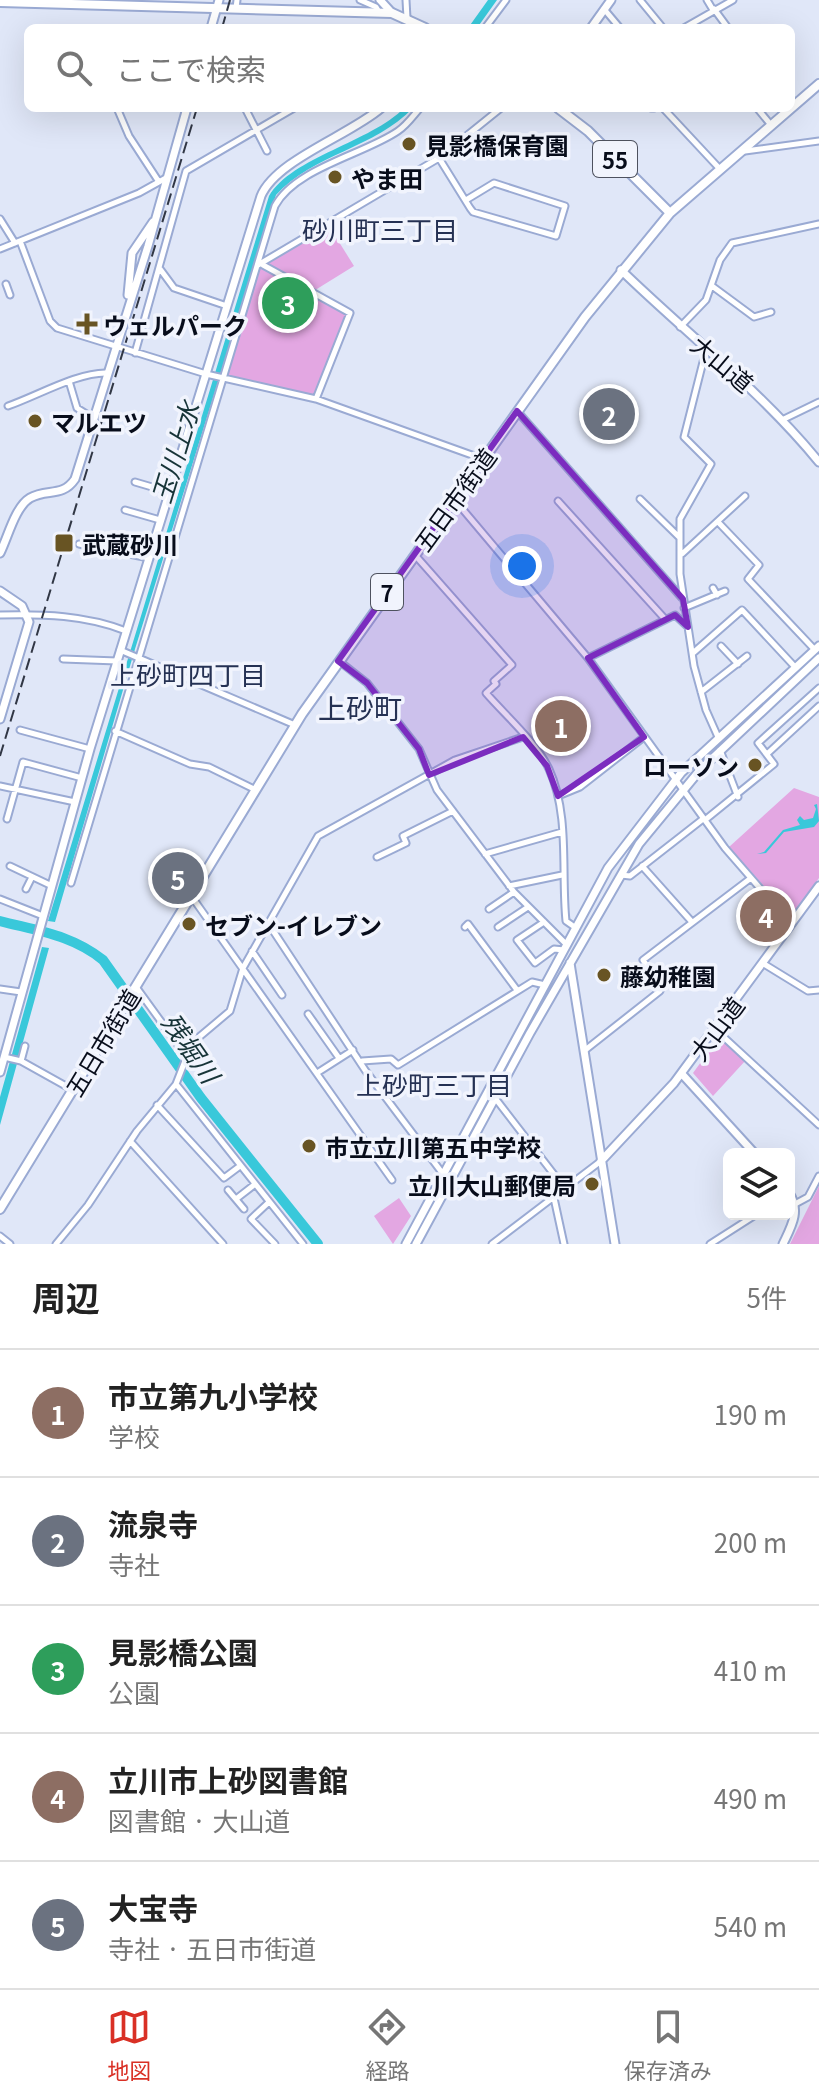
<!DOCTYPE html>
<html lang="ja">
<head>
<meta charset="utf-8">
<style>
  body { margin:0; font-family:Georgia,"Noto Sans JP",serif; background:#f2f2f2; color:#222 }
  .controls { position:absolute; right:24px; bottom:24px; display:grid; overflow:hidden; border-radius:12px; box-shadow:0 8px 32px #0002 }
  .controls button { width:72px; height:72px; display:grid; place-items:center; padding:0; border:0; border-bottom:2px solid #e0e0e0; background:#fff; color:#222; font:40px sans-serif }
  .you { position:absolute; left:522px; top:566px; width:28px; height:28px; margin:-20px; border:6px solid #fff; border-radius:50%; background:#1a73e8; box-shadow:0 0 0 12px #1a73e833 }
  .badge { display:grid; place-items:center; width:52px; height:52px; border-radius:50%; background:#d93025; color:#fff; font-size:26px; font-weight:700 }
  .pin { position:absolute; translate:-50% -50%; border:4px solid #fff; box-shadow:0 2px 8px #0006 }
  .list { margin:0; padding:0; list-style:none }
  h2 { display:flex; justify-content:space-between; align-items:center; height:104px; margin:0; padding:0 32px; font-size:34px }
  h2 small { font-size:26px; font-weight:400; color:#767676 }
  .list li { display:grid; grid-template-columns:52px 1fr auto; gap:24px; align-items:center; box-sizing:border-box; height:128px; padding:0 32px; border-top:2px solid #e0e0e0 }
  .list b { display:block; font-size:30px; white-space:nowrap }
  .list p { margin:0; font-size:26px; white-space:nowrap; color:#767676 }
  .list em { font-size:26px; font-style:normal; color:#767676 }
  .icon { flex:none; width:44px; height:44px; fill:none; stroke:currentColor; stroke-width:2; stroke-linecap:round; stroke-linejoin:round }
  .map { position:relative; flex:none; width:819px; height:1244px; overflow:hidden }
  .search { position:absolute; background:#fff; box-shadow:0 8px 32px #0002; left:24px; right:24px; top:24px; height:88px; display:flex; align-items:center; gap:20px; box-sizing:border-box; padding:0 28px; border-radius:12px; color:#767676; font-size:30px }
  .sheet { height:744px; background:#fff }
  nav { display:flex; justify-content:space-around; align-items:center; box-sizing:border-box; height:112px; border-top:2px solid #e0e0e0; background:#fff; font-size:22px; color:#767676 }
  nav a { display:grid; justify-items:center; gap:4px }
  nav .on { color:#d93025 }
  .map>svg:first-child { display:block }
  .green { fill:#e3a7e2 }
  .water { fill:#39c8da }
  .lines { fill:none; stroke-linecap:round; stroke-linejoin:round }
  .river { stroke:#39c8da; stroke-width:10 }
  .street-casing { stroke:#9aaad3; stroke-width:9 }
  .secondary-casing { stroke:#9aaad3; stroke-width:11 }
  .primary-casing { stroke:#9aaad3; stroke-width:12 }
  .street { stroke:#fff; stroke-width:5 }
  .secondary { stroke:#fff; stroke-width:7 }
  .primary { stroke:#fff; stroke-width:8 }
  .rail { stroke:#313745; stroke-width:2; stroke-dasharray:12 6; stroke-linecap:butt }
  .marked { fill:#7b2cbf; fill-opacity:0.2; stroke:#7b2cbf; stroke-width:6; stroke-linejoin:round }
  .poi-dot { fill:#685423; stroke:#f1f4fd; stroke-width:3 }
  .labels { text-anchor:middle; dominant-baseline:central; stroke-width:7; stroke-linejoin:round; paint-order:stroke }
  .shield { fill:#f1f4fd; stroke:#4e525f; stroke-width:2 }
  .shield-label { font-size:22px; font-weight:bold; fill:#080d1b }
  .poi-label { font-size:24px; font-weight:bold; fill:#080d1b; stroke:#f1f4fd; text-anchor:start }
  .street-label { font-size:24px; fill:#080d1b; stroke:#f1f4fd }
  .neighbourhood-label { font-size:26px; fill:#253153; stroke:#f1f4fd }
  .water-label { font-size:26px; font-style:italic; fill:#173438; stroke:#f1f4fd }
  .quarter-label { font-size:28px; fill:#253153; stroke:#f1f4fd }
</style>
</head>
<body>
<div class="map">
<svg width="819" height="1244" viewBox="0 0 819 1244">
  <rect width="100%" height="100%" fill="#e0e7f8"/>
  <!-- green -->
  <path class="green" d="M329 226 354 266 312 292 347 314 316 396 223 376 259 267Z
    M794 788 819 797V878L794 913H788L729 847Z
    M720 1036 746 1060 713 1096 693 1073Z
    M819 1186V1244H790Z
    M399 1198 411 1216 393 1244 374 1216Z"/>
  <!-- water -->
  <path class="water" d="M488 0H497L477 28H468Z
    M404 108H413C375 148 313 154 276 195L135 649 55 922 48 921 269 196C292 157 371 142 404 108Z
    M817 804 819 821 814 827 784 832 766 853 757 854 764 852 783 830 800 825 797 820 800 816 804 820 813 818 816 809 814 805Z
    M42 947 49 948 0 1125V1097Z"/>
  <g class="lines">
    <!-- river -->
    <path class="river" d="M0 921C38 931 72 935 103 960L201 1098 318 1244"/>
    <defs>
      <path id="street" d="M360 0 376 7 379 12
        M406 0 407 18
        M640 0 663 28
        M707 0 713 10
        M236 8 237 0
        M604 9 620 28
        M714 9 728 28
        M485 28 506 0
        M684 28 733 0
        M117 108 129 136 159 182
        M245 108 267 151
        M651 108H654
        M663 108 718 167
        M757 108 771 125
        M745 151 819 141
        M439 158 470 208 473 212 556 236 565 206 494 183 466 200
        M0 219 15 243
        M20 241 50 321 57 328 206 374 316 399 483 459
        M0 249 139 193 166 178
        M258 265 439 158 501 108
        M263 265 350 313 316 399
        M160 269 174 288 227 306
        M6 284 10 295
        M712 286 754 317 771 312
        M680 327 706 300 720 260 732 243 819 224
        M706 350 684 437 711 464 680 519V574L694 666 706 710 718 737
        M135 353 186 171 294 108
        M69 381 77 408 93 418
        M8 406C37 396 78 372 107 373
        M517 411 682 598
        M784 419 819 402
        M135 482 169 492
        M454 499 588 658 725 848 791 924
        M640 499 679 537
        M558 501 665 619
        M125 510 160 520
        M718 522 759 565 748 579 815 650
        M79 544 149 558
        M682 554 745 496
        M415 555 512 665 494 681 496 684 486 693C506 716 536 742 549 769 570 815 561 872 566 921L576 928
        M713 588 717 595
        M684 608 725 591
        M0 615C43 614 86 615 126 631
        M721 646 738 664
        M120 650 295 725
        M693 653 742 610 795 667
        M588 658 675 615 688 627
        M63 659 117 661
        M339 661 367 683 419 749 437 790 514 892 567 945
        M701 692 747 656
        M20 730 90 749
        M115 731 190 764 209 767 256 790
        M720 750 738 797
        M767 754 819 706
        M0 786 75 802
        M558 796 580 787 644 737
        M7 819 23 762 82 778
        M705 820 774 764 758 743 819 688
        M485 854 562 832
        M377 857 406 843 403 836 453 811
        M10 866 52 886
        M642 866 692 922
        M621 875 630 876 703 819
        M71 883 275 206C295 168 365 154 398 131 407 125 413 116 420 108
        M509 886 562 875
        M26 889 32 877
        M192 897 392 1180
        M0 899 43 916
        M489 909 514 892
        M544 922 517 940 535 963 554 949 564 950
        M268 923 365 1070 443 1174
        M465 927 468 924 517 990
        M498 927 528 907
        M252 951 282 995
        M764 964 808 991 819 990
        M136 987 181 1049 189 1052
        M0 989 21 992
        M308 1014 339 1058
        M716 1030 819 1125
        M584 1051 660 991 661 987 643 960 751 878
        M4 1057 21 1061 73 1090
        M21 1061 25 1046
        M362 1061 391 1059 398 1065 532 982 545 985
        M317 1073 353 1050
        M176 1084 303 1244
        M495 1098 566 1190
        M157 1105 224 1178 240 1166
        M130 1141 223 1244
        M228 1190 244 1209
        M554 1198 564 1244
        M236 1199 254 1185
        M268 1203 251 1219 275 1244
        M795 1204 808 1197 819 1176
        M0 1236 10 1244
        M56 1244 88 1205 137 1131 176 1084 192 1043 230 1011 243 968 318 836 455 760 523 737
        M492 1244 601 1161
        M710 1244 757 1214"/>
      <path id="secondary" d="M380 0 392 13
        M211 28 219 0
        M591 28 611 0
        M621 270C688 335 760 390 819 462
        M128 295 132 253 153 222
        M0 553C8 537 15 507 30 498 47 488 62 498 75 479L148 246 187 108
        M0 591 22 606 29 622 0 719
        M570 963 615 1244
        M0 1072 90 749 261 196C276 160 350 135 381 108
        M682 1074 755 1154
        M601 1161 674 1083 819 886
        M406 1244 608 868 681 773 819 646
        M416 1244 530 1033 639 844 700 770 819 658
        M783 1244C791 1227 801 1211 789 1193"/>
      <path id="primary" d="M0 2 392 13 425 28
        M558 108 588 131 670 213
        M0 1209 302 714 585 317 670 213 819 84"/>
    </defs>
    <!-- street casing -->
    <use href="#street" class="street-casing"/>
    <!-- secondary casing -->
    <use href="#secondary" class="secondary-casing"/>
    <!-- primary casing -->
    <use href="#primary" class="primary-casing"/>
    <!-- street -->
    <use href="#street" class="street"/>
    <!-- secondary -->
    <use href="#secondary" class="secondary"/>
    <!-- primary -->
    <use href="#primary" class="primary"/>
    <!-- rail -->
    <path class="rail" d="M222 28 230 0
      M0 756 197 108"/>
  </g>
  <!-- marked area -->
  <path class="marked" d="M517 411 683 599 688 627 675 615 588 658 644 737 558 796 547 766 523 737 429 775 419 749 367 683 338 661Z"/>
  <!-- markers -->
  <g class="poi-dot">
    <circle cx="409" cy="144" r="8"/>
    <circle cx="335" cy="177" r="8"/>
    <path d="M83 312h8v8h8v8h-8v8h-8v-8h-8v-8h8z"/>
    <circle cx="35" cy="421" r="8"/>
    <rect x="54" y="533" width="20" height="20" rx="4"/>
    <circle cx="755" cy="765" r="8"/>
    <circle cx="189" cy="924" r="8"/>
    <circle cx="604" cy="975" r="8"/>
    <circle cx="309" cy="1146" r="8"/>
    <circle cx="592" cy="1184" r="8"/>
  </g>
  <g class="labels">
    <!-- shield labels -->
    <g class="shield">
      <rect x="593" y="141" width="44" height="36" rx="6"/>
      <rect x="371" y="574" width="32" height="36" rx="6"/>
    </g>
    <g class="shield-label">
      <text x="615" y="159">55</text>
      <text x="387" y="592">7</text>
    </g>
    <!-- poi labels -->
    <g class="poi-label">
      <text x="425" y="144">見影橋保育園</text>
      <text x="351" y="177">やま田</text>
      <text x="103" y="324">ウェルパーク</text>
      <text x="51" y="421">マルエツ</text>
      <text x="82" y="543">武蔵砂川</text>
      <text x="739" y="765" text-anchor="end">ローソン</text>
      <text x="205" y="924">セブン-イレブン</text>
      <text x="620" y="975">藤幼稚園</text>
      <text x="325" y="1146">市立立川第五中学校</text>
      <text x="576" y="1184" text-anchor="end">立川大山郵便局</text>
    </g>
    <!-- street labels -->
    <g class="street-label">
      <text transform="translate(723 363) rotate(40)">大山道</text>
      <text transform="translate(454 499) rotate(-54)">五日市街道</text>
      <text transform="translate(716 1028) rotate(-53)">大山道</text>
      <text transform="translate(102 1042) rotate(-59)">五日市街道</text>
    </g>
    <!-- neighbourhood labels -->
    <g class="neighbourhood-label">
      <text x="380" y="228">砂川町三丁目</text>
      <text x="188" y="673">上砂町四丁目</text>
      <text x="434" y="1083">上砂町三丁目</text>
    </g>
    <!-- water labels -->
    <g class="water-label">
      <text transform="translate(174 452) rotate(-73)">玉川上水</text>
      <text transform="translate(192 1047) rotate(55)">残堀川</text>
    </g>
    <!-- quarter labels -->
    <g class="quarter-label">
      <text x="360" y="707">上砂町</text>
    </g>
  </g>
</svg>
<div class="controls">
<button><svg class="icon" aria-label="layers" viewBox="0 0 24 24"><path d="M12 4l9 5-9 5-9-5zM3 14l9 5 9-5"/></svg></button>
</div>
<div class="you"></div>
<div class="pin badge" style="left:561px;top:726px;background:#8d6e63">1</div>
<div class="pin badge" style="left:609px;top:414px;background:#6b7280">2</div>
<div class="pin badge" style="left:288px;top:303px;background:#2e9e5b">3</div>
<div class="pin badge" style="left:766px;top:916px;background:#8d6e63">4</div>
<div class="pin badge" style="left:178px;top:878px;background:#6b7280">5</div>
<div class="search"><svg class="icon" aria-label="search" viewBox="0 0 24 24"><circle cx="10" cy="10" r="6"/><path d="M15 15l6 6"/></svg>ここで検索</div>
</div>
<section class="sheet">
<h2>周辺<small>5件</small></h2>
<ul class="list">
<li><span class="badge" style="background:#8d6e63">1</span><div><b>市立第九小学校</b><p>学校</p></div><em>190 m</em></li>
<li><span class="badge" style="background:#6b7280">2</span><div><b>流泉寺</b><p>寺社</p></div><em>200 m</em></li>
<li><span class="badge" style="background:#2e9e5b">3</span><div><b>見影橋公園</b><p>公園</p></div><em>410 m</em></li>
<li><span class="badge" style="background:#8d6e63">4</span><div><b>立川市上砂図書館</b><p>図書館 · 大山道</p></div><em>490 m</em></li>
<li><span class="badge" style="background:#6b7280">5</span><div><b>大宝寺</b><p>寺社 · 五日市街道</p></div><em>540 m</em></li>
</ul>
</section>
<nav>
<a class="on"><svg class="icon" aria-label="map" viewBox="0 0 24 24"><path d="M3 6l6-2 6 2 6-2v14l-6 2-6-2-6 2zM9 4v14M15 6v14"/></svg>地図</a>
<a><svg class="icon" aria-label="directions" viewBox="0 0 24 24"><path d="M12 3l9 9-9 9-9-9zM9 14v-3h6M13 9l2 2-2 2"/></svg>経路</a>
<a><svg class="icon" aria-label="saved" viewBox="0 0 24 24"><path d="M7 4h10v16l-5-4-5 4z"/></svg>保存済み</a>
</nav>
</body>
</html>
